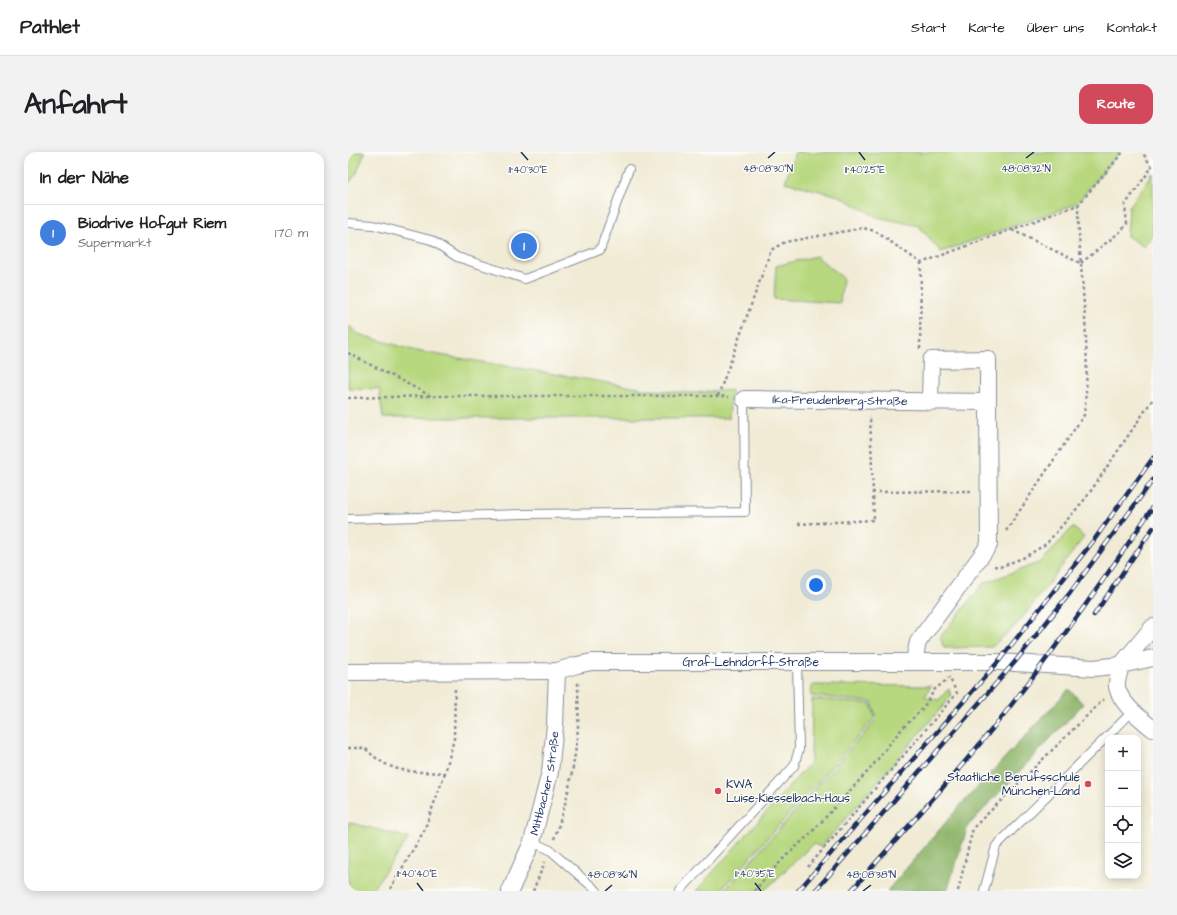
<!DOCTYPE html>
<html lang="de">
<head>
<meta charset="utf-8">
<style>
  body { margin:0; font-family:"Architects Daughter",sans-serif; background:#f2f2f2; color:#202124 }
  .controls { position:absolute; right:12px; bottom:12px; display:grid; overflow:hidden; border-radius:8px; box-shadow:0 2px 10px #0003 }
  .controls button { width:36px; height:36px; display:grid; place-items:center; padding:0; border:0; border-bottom:1px solid #e0e0e0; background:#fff; color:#202124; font:20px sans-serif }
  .you { position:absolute; left:468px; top:433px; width:14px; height:14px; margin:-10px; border:3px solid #fff; border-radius:50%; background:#1a73e8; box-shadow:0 0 0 6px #1a73e833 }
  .badge { display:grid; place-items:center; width:26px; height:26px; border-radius:50%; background:#d1495b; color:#fff; font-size:13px; font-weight:700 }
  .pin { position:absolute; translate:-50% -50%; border:2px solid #fff; box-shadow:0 1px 4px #0006 }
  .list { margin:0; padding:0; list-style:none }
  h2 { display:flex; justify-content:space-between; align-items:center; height:52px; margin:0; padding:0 16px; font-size:17px }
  h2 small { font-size:13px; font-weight:400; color:#757577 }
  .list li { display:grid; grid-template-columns:26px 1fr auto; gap:12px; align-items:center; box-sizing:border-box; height:56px; padding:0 16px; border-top:1px solid #e0e0e0 }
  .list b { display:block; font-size:15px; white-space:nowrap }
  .list p { margin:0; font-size:13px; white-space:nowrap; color:#757577 }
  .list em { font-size:13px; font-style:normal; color:#757577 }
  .icon { flex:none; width:22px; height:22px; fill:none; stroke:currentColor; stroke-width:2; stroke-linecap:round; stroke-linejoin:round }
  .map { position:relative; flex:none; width:805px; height:739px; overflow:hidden; border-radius:12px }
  header { display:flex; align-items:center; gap:24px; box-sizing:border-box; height:56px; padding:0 20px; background:#fff; border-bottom:1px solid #e0e0e0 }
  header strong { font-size:19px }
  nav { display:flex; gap:22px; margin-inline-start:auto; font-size:14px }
  .intro { display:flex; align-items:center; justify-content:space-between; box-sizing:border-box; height:96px; padding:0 24px }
  h1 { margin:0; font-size:28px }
  .button { padding:10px 18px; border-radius:12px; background:#d1495b; color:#fff; font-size:14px; font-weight:700 }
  main { display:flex; gap:24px; padding:0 24px }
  aside { flex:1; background:#fff; border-radius:12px; box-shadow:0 2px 10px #0003 }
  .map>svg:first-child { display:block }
  .green { fill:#b8d87f; stroke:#6a846e }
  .forest { fill:#92b86e; stroke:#567466 }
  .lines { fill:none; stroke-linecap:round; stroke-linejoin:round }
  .service-casing { stroke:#868d9a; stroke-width:10 }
  .minor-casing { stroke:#868d9a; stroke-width:18 }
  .path { stroke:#868d9a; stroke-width:2.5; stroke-dasharray:3 3; stroke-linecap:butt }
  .service { stroke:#fff; stroke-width:8 }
  .minor { stroke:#fff; stroke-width:16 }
  .rail-casing { stroke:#1b2f5e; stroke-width:4.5 }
  .rail { stroke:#fdfcf7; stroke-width:3; stroke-dasharray:9; stroke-linecap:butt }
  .ticks { fill:none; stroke:#1b2f5e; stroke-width:1.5 }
  .poi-dot { fill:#d1495b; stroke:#fdfcf7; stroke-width:1.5 }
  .labels { text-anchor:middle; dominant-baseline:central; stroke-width:3; stroke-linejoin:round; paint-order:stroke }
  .street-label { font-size:12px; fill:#1b2f5e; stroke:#fdfcf7 }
  .poi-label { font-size:12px; fill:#1b2f5e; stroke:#fdfcf7; text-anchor:end }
  .ticks-label { font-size:10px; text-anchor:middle; fill:#1b2f5e; stroke:#fdfcf7; stroke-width:3; stroke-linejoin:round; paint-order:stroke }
</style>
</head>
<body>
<header>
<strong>Pathlet</strong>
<nav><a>Start</a><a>Karte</a><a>Über uns</a><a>Kontakt</a></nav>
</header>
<div class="intro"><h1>Anfahrt</h1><a class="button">Route</a></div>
<main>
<aside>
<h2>In der Nähe<small></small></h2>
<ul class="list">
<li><span class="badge" style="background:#3f7fe0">1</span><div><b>Biodrive Hofgut Riem</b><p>Supermarkt</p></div><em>170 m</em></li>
</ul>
</aside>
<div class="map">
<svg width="805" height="739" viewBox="0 0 805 739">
  <rect width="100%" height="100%" fill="#fdfcf7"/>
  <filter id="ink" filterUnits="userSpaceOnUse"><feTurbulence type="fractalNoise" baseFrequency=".025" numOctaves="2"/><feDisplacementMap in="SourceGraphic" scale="8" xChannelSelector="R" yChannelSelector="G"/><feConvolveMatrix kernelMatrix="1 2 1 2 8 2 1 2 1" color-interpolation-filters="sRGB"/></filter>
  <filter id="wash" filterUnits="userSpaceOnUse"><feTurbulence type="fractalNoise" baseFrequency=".012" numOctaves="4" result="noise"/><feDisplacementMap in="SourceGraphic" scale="16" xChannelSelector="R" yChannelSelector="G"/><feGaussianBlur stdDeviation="0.9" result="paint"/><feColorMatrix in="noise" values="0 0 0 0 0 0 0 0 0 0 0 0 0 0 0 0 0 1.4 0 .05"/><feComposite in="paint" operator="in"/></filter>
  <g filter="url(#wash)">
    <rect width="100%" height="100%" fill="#f1ebd5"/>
    <!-- green -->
    <path class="green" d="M0 0H17L9 21 0 32Z
      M447 0H771L730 50 723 54 593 100 571 74 529 65 491 44 437 30Z
      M805 21V83L796 95 779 84 781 55Z
      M468 104 495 126 492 151 426 147 428 114Z
      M0 173 10 182 68 199 303 238 345 241 383 238 381 266H35L31 237 0 236Z
      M725 375 736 385 672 469 644 495 596 496 592 485 636 431 693 410Z
      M464 533 583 534 577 545 591 548 601 536 603 545 473 695 465 692 416 739H376L529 567 524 550 463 544Z
      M464 547 523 552 527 566 372 739H348L463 610Z
      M0 670 61 686 23 739H0Z"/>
    <!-- forest -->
    <path class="forest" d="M721 537 735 552 620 674 599 739H539L610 656Z"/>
  </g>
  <g filter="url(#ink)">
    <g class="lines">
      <defs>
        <path id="service" d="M0 71 25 73 83 88 109 105 177 127 252 98 281 17
          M0 367 175 362 397 360 396 247
          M184 690 202 698 249 739
          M332 739 446 614 451 597 449 511
          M636 739 648 694 785 559"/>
        <g id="minor">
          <path id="s1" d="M396 247 640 250 641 393 570 490 566 509"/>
          <path d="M582 250 583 208 640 207V250"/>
          <path d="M773 513C772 519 768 529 769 535 772 551 793 567 805 577"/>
          <path d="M773 513 805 475"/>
          <path id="s2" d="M0 520 209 519 229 513 244 510H650L746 516 773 513 805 506"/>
          <path id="s3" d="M162 739 184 690 202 620 207 573 209 519"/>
        </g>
      </defs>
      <!-- service casing -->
      <use href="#service" class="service-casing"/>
      <!-- minor casing -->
      <use href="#minor" class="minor-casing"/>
      <!-- path -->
      <path class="path" d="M664 78 732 111
        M733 111 773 79 779 72 777 53 804 15 794 0
        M572 197 573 111
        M0 201 83 244H370L381 245
        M370 244 423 98 437 90 515 76 527 79 573 111 730 53 775 0
        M0 246 83 244
        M524 340 626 339
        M450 372 526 368 522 264
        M658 379 736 263C744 193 731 123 730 53
        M646 414 652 415 677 405 698 392 738 346 805 247
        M0 596H17C43 623 63 619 97 621L106 587 107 535
        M206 687C219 651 227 613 230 575 231 560 230 544 230 529
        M460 715 609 541 601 525
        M42 737 76 679 97 621
        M185 739 197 710
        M406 739 434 708 464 680 522 617 551 580 575 556 587 537 600 527
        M610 739 625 676 756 547"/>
      <!-- service -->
      <use href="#service" class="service"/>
      <!-- minor -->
      <use href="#minor" class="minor"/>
      <defs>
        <path id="rail" d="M746 463 805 376
          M450 739 650 510 746 388 805 306
          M467 739 666 511 722 441 805 328
          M503 739C560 674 619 611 671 543 718 482 762 419 805 355"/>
      </defs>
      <!-- rail casing -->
      <use href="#rail" class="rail-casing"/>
      <!-- rail -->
      <use href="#rail" class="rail"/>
    </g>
  </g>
  <!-- ticks -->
  <path class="ticks" d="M173 0 180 8M511 0 517 8M420 6 427 0M678 6 686 0M69 731 75 739M407 731 413 739M257 739 264 733M515 739 523 733"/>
  <!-- markers -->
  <g class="poi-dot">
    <circle cx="740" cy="632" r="4"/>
    <circle cx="370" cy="639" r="4"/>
  </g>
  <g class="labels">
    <!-- street labels -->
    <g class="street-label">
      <text stroke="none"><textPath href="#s1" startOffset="96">Ika-Freudenberg-Straße</textPath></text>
      <text stroke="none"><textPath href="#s2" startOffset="404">Graf-Lehndorff-Straße</textPath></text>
      <text stroke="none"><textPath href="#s3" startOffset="114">Mittbacher Straße</textPath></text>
    </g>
    <!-- poi labels -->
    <g class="poi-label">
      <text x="732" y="625">Staatliche Berufsschule<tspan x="732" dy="14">München-Land</tspan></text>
      <text x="378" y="632" text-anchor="start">KWA<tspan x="378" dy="14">Luise-Kiesselbach-Haus</tspan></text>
    </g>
  </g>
  <g class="ticks-label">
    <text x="420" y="20">48°08'30"N</text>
    <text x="678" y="20">48°08'32"N</text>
    <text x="180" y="21">11°40'30"E</text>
    <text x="517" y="21">11°40'25"E</text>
    <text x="69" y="725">11°40'40"E</text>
    <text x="407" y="725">11°40'35"E</text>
    <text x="264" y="726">48°08'36"N</text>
    <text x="523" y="726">48°08'38"N</text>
  </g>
</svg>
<div class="controls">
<button>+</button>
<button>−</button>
<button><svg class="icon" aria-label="locate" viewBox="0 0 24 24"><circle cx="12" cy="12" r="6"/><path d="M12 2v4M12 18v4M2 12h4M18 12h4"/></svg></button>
<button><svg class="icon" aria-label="layers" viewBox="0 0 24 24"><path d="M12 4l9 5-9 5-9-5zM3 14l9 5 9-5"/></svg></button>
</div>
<div class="you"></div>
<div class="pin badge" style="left:176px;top:94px;background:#3f7fe0">1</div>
</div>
</main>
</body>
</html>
